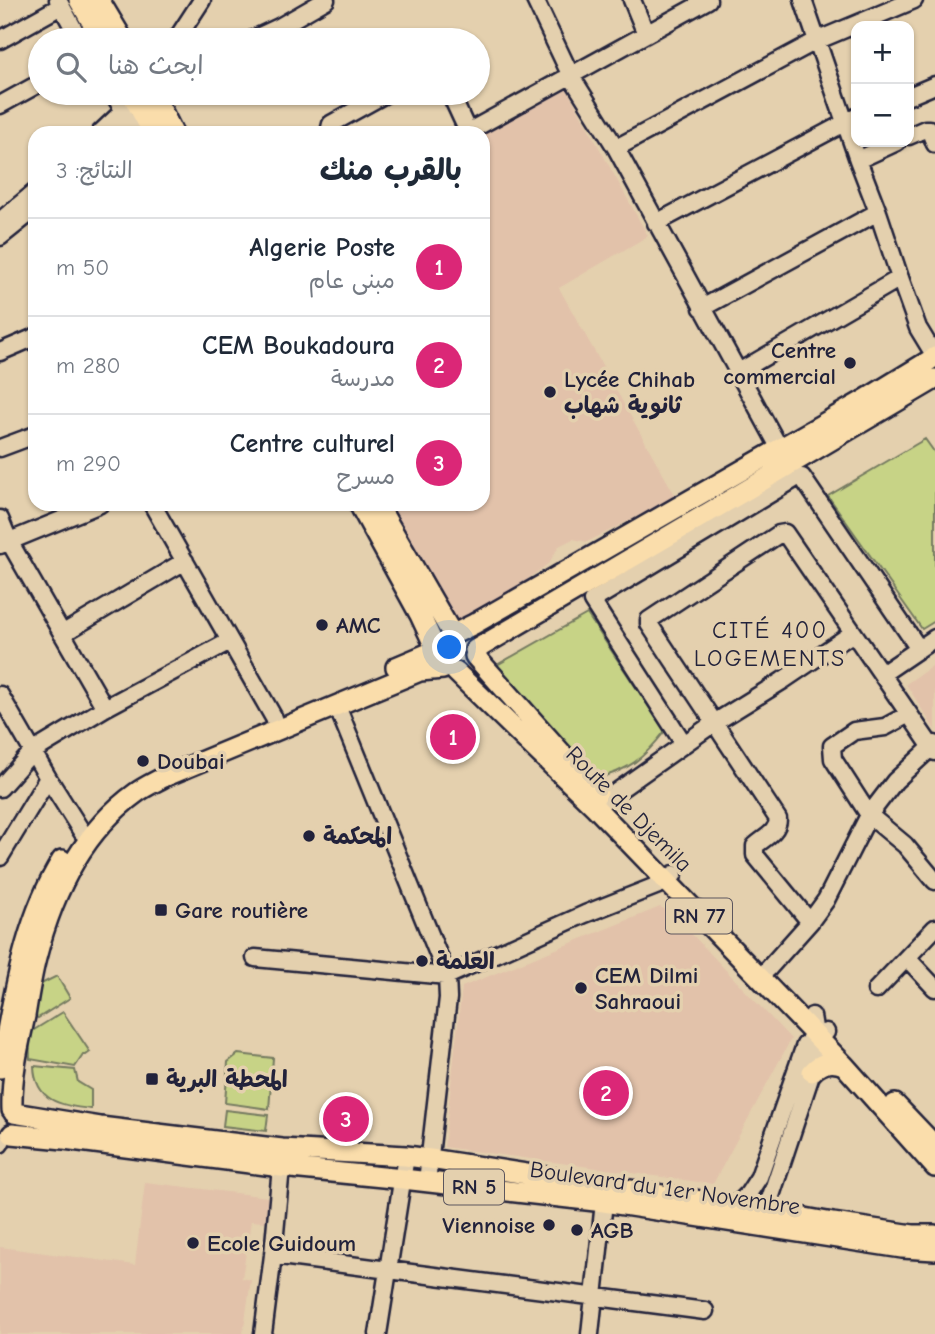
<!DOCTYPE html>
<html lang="ar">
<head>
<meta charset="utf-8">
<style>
  body { margin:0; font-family:"Comic Neue","Playpen Sans Arabic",sans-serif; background:#f6f6f7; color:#1f2937; direction:rtl }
  .controls { position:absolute; right:21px; top:21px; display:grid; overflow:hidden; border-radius:14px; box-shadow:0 2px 5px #0004 }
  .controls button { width:63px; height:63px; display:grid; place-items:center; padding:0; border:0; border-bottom:2px solid #e0e1e3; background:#fff; color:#1f2937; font:35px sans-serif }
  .you { position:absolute; left:450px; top:648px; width:24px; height:24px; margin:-18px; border:5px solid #fff; border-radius:50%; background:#1a73e8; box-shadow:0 0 0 10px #1a73e833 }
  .badge { display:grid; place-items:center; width:46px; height:46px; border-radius:50%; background:#db2777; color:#fff; font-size:23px; font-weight:700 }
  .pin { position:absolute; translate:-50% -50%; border:4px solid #fff; box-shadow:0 2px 7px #0006 }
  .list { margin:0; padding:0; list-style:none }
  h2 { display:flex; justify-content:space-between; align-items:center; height:91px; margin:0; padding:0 28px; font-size:30px }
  h2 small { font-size:23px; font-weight:400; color:#747a83 }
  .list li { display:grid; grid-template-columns:46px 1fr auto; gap:21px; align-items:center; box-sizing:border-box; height:98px; padding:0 28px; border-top:2px solid #e0e1e3 }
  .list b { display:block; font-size:26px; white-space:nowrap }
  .list p { margin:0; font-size:23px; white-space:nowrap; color:#747a83 }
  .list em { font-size:23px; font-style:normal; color:#747a83 }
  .icon { flex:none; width:38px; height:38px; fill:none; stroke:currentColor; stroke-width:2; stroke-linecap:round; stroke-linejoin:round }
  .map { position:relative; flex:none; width:935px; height:1334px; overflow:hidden; direction:ltr }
  .search { position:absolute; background:#fff; box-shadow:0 2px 5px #0004; left:28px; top:28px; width:462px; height:77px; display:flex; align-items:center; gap:18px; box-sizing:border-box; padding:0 24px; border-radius:38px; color:#747a83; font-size:26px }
  .panel { position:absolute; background:#fff; box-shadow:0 2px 5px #0004; left:28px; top:126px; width:462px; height:385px; border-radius:21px; direction:rtl }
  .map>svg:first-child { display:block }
  .built { fill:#e2c2aa }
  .green { fill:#c7d386; stroke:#747a60; stroke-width:2 }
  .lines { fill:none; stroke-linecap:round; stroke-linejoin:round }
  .minor-casing { stroke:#22223b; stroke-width:21 }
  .major-casing { stroke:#22223b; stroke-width:24 }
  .minor { stroke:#e4d0ae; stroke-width:16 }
  .major { stroke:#faddab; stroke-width:19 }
  .poi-dot { fill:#22223b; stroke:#e4d0ae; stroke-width:2.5 }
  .labels { text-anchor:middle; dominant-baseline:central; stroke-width:7; stroke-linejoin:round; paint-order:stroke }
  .shield { fill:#e4d0ae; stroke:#5c565e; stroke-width:2 }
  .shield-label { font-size:21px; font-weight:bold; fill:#22223b }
  .poi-label { font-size:23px; font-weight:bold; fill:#22223b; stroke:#e4d0ae; text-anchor:start }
  .street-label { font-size:23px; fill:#22223b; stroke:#e4d0ae }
  .neighbourhood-label { font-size:24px; letter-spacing:2px; fill:#22223b; stroke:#e4d0ae }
</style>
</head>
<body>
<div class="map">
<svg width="935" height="1334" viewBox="0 0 935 1334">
  <rect width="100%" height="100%" fill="#e4d0ae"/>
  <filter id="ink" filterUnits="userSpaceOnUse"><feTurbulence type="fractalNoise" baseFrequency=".0143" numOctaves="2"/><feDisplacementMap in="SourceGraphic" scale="14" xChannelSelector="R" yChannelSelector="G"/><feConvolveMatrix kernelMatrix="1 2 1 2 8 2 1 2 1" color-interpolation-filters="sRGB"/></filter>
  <g filter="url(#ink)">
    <!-- built -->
    <path class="built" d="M565 86 648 236 559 288 676 497 587 542 573 539 559 546 549 563 495 604 455 623 386 504H483V133H479Z
      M935 664V730L906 684Z
      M660 907 671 912 791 1039 713 1184 444 1147 462 987Z
      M145 1182 268 1197 265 1222 251 1221 242 1278 251 1280 243 1334H0V1247L135 1265Z"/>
    <!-- green -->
    <path class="green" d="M925 439 935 453V621L922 629 828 496Z
      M587 614 665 731C644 758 629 771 594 779L507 690 497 665Z
      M57 976 70 998 38 1018 35 1016 41 984Z
      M63 1012 90 1052 86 1055H83L75 1067 30 1059 29 1033Z
      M238 1054 273 1058 269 1109 225 1103 228 1062Z
      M34 1066 75 1070 78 1082 91 1090V1109C61 1106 35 1101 34 1066Z
      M225 1110 268 1115 266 1131 223 1126Z"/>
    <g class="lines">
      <defs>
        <path id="minor" d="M58 0 80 40
          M535 0 571 76 616 148 780 449
          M632 0 646 34
          M803 0 858 160 878 212 900 278 918 328 935 356
          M0 40 61 6
          M176 40 202 0
          M251 40 279 27 326 0
          M113 93 124 111
          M450 93 468 132
          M909 96 935 85
          M0 105 40 83
          M100 133 135 100 141 93
          M122 133 144 114 165 93
          M332 133 330 128 331 124 387 93
          M466 133 708 0
          M909 136 925 129H929L935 144
          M616 148 816 41 914 0
          M858 160 897 142
          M0 221 35 192
          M656 223 856 117
          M0 237 35 209
          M702 308 878 212
          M0 352 35 337
          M737 373 900 278
          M0 448 35 435
          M152 504 274 718 278 730
          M0 519 9 541 105 708
          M0 545 100 504
          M62 634 185 561
          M882 674 935 638
          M0 695 48 778 82 832 90 839
          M909 714 885 727 854 731 832 746 833 759 869 815 905 845 935 881
          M684 744 592 601 798 477H802L919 649
          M0 788 32 752 105 708 230 641
          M595 807 714 723 782 681 853 633
          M0 857 48 778
          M810 922 826 900 869 815 895 781 935 744
          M255 958 447 976 337 706
          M907 958 935 988
          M768 969 810 922 755 855V846C764 838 778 832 778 819L649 624V620L779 534 785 533 935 752
          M876 990 935 928
          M0 1144 2 1140
          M427 1182 448 998 447 976 585 914 666 882 674 874
          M735 1207 748 1194 759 1177 805 1045 815 1036 826 1032
          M760 1219 766 1211 812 1072 817 1045 812 1016
          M273 1255 705 1311
          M263 1334 273 1255 282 1156
          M378 1334 406 1156
          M590 1334 604 1202"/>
        <path id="major" d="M79 0 102 40
          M99 0 123 40
          M131 93 153 133
          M153 93 173 133
          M359 504 420 615 435 647
          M377 504 451 632
          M458 632 474 624 863 401 935 357
          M475 650 935 379
          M475 656 598 794
          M396 667 434 651
          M456 672 595 807 844 1065 935 1167
          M0 1068C14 997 23 923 62 860
          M812 1072C821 1062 832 1060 844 1065
          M895 1104 935 1146
          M12 1110C11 1078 18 1047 25 1016 28 997 31 977 36 958 52 895 82 832 136 793 144 787 155 782 164 777L420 671 443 669
          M14 1113 100 1127 282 1149 406 1156 430 1159 766 1211 833 1223 913 1235H935
          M12 1134 64 1139 281 1167 403 1179 604 1202 902 1248 935 1250"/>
      </defs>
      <!-- minor casing -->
      <use href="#minor" class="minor-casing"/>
      <!-- major casing -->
      <use href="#major" class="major-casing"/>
      <!-- minor -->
      <use href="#minor" class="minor"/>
      <!-- major -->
      <use href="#major" class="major"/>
    </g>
  </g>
  <!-- markers -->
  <g class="poi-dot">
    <circle cx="850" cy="363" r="7"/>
    <circle cx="550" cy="392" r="7"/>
    <circle cx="322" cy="625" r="7"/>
    <circle cx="143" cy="761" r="7"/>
    <circle cx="309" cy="836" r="7"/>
    <rect x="154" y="903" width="14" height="14" rx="3.5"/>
    <circle cx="422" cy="961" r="7"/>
    <circle cx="581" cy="988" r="7"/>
    <rect x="145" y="1072" width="14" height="14" rx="3.5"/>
    <circle cx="549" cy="1225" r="7"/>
    <circle cx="577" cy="1230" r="7"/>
    <circle cx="193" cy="1243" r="7"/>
  </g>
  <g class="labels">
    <!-- shield labels -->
    <g class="shield">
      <rect x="666" y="898.5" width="66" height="35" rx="5"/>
      <rect x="444" y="1169.5" width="60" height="35" rx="5"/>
    </g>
    <g class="shield-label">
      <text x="699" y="916">RN 77</text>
      <text x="474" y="1187">RN 5</text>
    </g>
    <!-- poi labels -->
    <g class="poi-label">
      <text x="836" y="350" text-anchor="end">Centre<tspan x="836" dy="26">commercial</tspan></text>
      <text x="564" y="379">Lycée Chihab<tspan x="564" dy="26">ثانوية شهاب</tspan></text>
      <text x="336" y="625">AMC</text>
      <text x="157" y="761">Doubai</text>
      <text x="323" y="836">المحكمة</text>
      <text x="175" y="910">Gare routière</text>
      <text x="436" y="961">العلمة</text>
      <text x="595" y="975">CEM Dilmi<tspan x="595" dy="26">Sahraoui</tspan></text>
      <text x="166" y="1079">المحطة البرية</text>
      <text x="535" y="1225" text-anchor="end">Viennoise</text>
      <text x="591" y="1230">AGB</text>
      <text x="207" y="1243">Ecole Guidoum</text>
    </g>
    <!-- street labels -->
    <g class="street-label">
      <text transform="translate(629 809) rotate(45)">Route de Djemila</text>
      <text transform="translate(665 1188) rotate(8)">Boulevard du 1er Novembre</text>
    </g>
    <!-- neighbourhood labels -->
    <g class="neighbourhood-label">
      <text x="770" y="630">CITÉ 400<tspan x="770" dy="28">LOGEMENTS</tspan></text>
    </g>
  </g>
</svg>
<div class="controls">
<button>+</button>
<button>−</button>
</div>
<div class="you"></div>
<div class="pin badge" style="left:453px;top:737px">1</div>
<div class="pin badge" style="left:606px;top:1093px">2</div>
<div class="pin badge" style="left:346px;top:1119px">3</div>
<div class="search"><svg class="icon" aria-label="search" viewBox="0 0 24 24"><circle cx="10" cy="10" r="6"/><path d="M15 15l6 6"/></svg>ابحث هنا</div>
<section class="panel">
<h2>بالقرب منك<small>النتائج: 3</small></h2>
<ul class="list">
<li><span class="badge">1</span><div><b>Algerie Poste</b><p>مبنى عام</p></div><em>50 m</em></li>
<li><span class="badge">2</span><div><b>CEM Boukadoura</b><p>مدرسة</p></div><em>280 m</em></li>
<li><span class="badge">3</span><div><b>Centre culturel</b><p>مسرح</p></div><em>290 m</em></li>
</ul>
</section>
</div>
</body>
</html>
